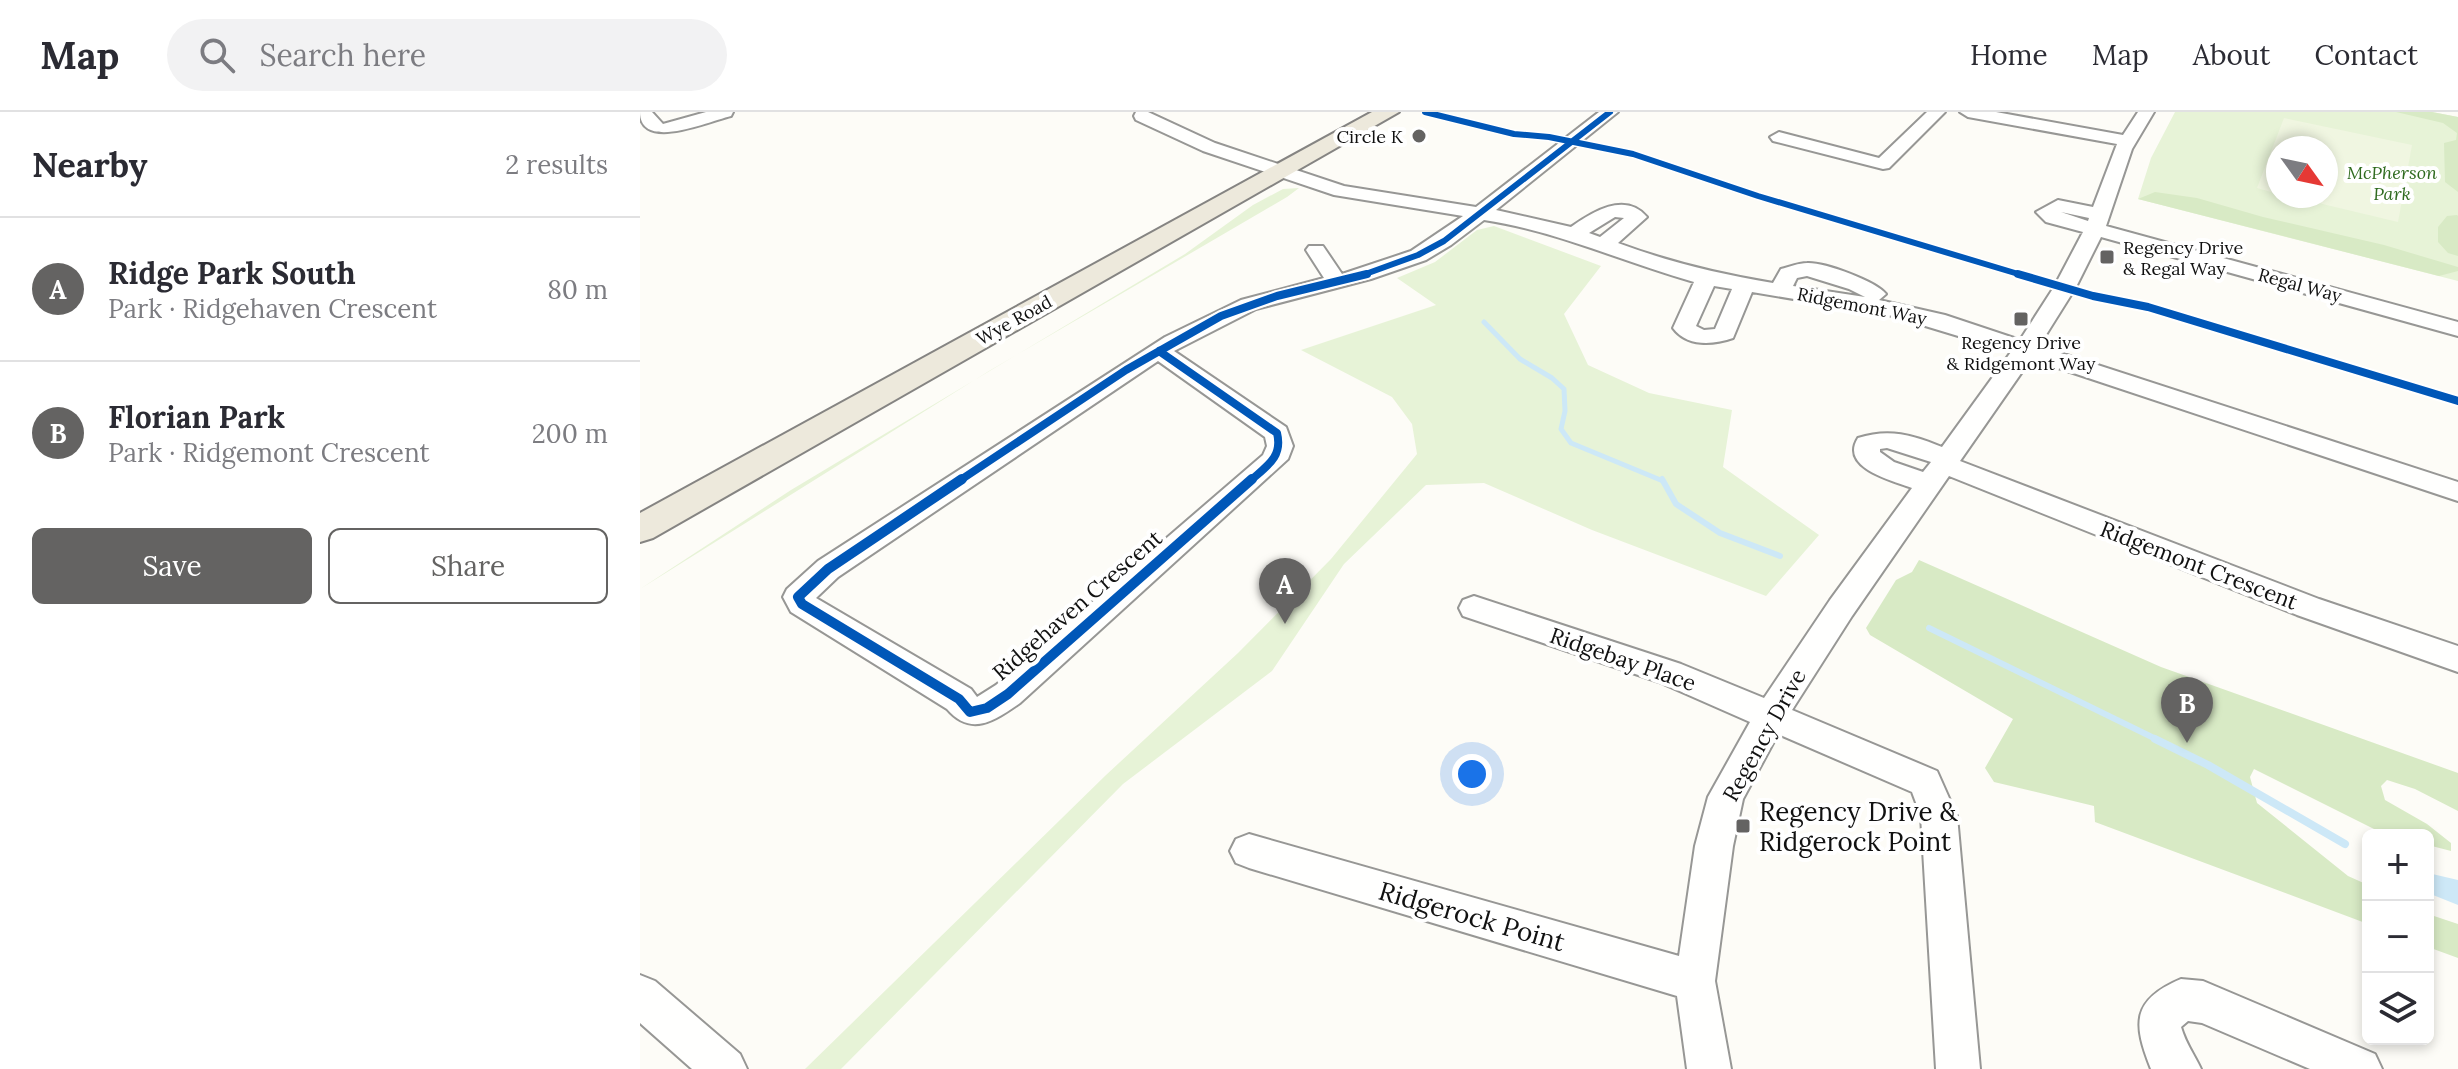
<!DOCTYPE html>
<html lang="en">
<head>
<meta charset="utf-8">
<style>
  body { margin:0; font-family:Lora,serif; background:#f2f2f3; color:#2b2b33 }
  .controls { position:absolute; right:24px; bottom:24px; display:grid; overflow:hidden; border-radius:12px; box-shadow:0 4px 12px #0003 }
  .controls button { width:72px; height:72px; display:grid; place-items:center; padding:0; border:0; border-bottom:2px solid #e1e1e2; background:#fff; color:#2b2b33; font:40px sans-serif }
  .compass { position:absolute; left:1626px; top:24px; width:72px; height:72px; border-radius:50%; background:#fff; box-shadow:0 4px 12px #0003; rotate:123deg }
  .you { position:absolute; left:832px; top:662px; width:28px; height:28px; margin:-20px; border:6px solid #fff; border-radius:50%; background:#1a73e8; box-shadow:0 0 0 12px #1a73e833 }
  .badge { display:grid; place-items:center; width:52px; height:52px; border-radius:50%; background:#646362; color:#fff; font-size:26px; font-weight:700 }
  .pin { position:absolute; translate:-50% -66px; filter:drop-shadow(0 2px 4px #0008) }
  .pin::after { content:''; position:absolute; top:42px; width:28px; height:24px; background:inherit; clip-path:polygon(0 0,100% 0,50% 100%) }
  .list { margin:0; padding:0; list-style:none }
  h2 { display:flex; justify-content:space-between; align-items:center; height:104px; margin:0; padding:0 32px; font-size:34px }
  h2 small { font-size:26px; font-weight:400; color:#7c7c81 }
  .list li { display:grid; grid-template-columns:52px 1fr auto; gap:24px; align-items:center; box-sizing:border-box; height:144px; padding:0 32px; border-top:2px solid #e1e1e2 }
  .list b { display:block; font-size:30px; white-space:nowrap }
  .list p { margin:0; font-size:26px; white-space:nowrap; color:#7c7c81 }
  .list em { font-size:26px; font-style:normal; color:#7c7c81 }
  .actions { display:flex; gap:16px; padding:24px 32px }
  .actions a { flex:1; padding:18px 0; border:2px solid #646362; border-radius:12px; text-align:center; font-size:28px; color:#646362 }
  .actions .main { background:#646362; color:#fff }
  .icon { flex:none; width:44px; height:44px; fill:none; stroke:currentColor; stroke-width:2; stroke-linecap:round; stroke-linejoin:round }
  .map { position:relative; flex:none; width:1818px; height:957px; overflow:hidden }
  header { display:flex; align-items:center; gap:48px; box-sizing:border-box; height:112px; padding:0 40px; background:#fff; border-bottom:2px solid #e1e1e2 }
  header strong { font-size:38px }
  nav { display:flex; gap:44px; margin-inline-start:auto; font-size:28px }
  .search { width:560px; height:72px; background:#f2f2f3; display:flex; align-items:center; gap:20px; box-sizing:border-box; padding:0 28px; border-radius:44px; color:#7c7c81; font-size:30px }
  main { display:flex }
  aside { flex:1; background:#fff }
  .map>svg:first-child { display:block }
  .green { fill:#e7f3d7; fill-rule:evenodd }
  .forest { fill:#d8eac5 }
  .pitch { fill:#f0f6e1 }
  .water { fill:#cde8f7 }
  .lines { fill:none; stroke-linecap:round; stroke-linejoin:round }
  .stream-far2 { stroke:#cde8f7; stroke-width:5 }
  .stream-far1 { stroke:#cde8f7; stroke-width:6 }
  .stream { stroke:#cde8f7; stroke-width:8 }
  .minor-casing { stroke:#979795; stroke-width:4 }
  .major-casing { stroke:#858482; stroke-width:4 }
  .minor { fill:#fffffe; fill-rule:evenodd }
  .major { fill:#ede9dc; fill-rule:evenodd }
  .cycleway-far2-casing { stroke:#fff; stroke-width:9 }
  .cycleway-far1-casing { stroke:#fff; stroke-width:12 }
  .cycleway-casing { stroke:#fff; stroke-width:15 }
  .cycleway-far2 { stroke:#0057b8; stroke-width:6 }
  .cycleway-far1 { stroke:#0057b8; stroke-width:8 }
  .cycleway { stroke:#0057b8; stroke-width:10 }
  .poi-dot { fill:#646362; stroke:#fff; stroke-width:3 }
  .labels { text-anchor:middle; dominant-baseline:central; stroke-width:8; stroke-linejoin:round; paint-order:stroke }
  .far-poi-label { font-size:18px; fill:#111; stroke:#fff; text-anchor:end }
  .far-park-label { font-size:18px; font-style:italic; fill:#2f6b1f; stroke:#fff }
  .far-street-label { font-size:18px; fill:#111; stroke:#fff }
  .street-label { font-size:22px; fill:#111; stroke:#fff }
  .near-poi-label { font-size:26px; fill:#111; stroke:#fff; text-anchor:start }
  .near-street-label { font-size:26px; fill:#111; stroke:#fff }
</style>
</head>
<body>
<header>
<strong>Map</strong>
<div class="search"><svg class="icon" aria-label="search" viewBox="0 0 24 24"><circle cx="10" cy="10" r="6"/><path d="M15 15l6 6"/></svg>Search here</div>
<nav><a>Home</a><a>Map</a><a>About</a><a>Contact</a></nav>
</header>
<main>
<aside>
<h2>Nearby<small>2 results</small></h2>
<ul class="list">
<li><span class="badge">A</span><div><b>Ridge Park South</b><p>Park · Ridgehaven Crescent</p></div><em>80 m</em></li>
<li><span class="badge">B</span><div><b>Florian Park</b><p>Park · Ridgemont Crescent</p></div><em>200 m</em></li>
</ul>
<div class="actions"><a class="main">Save</a><a>Share</a></div>
</aside>
<div class="map">
<svg width="1818" height="957" viewBox="0 0 1818 957">
  <rect width="100%" height="100%" fill="#fdfcf7"/>
  <!-- green -->
  <path class="green" d="M1535 0H1792L1818 5V169L1498 87 1511 46ZM1638 36H1686V84H1638Z
    M659 76 647 85 349 259 0 477 151 378 545 142 613 93 643 77Z
    M854 114 961 154 924 202 948 253 1009 281 1092 298 1083 355 1179 423 1126 484 952 418 844 371 786 373 704 452 632 559 483 672 201 957H165L466 663 598 541 691 447 777 342 772 312 752 285 661 238 796 193 757 166 795 150 837 118Z"/>
  <!-- forest -->
  <path class="forest" d="M1756 0H1792L1818 5V80L1805 70 1804 31 1816 28 1817 21 1803 11Z
    M1515 80 1557 86 1623 105 1744 133 1818 155V159L1799 164 1498 87Z
    M1817 103 1818 104V144L1808 141 1798 130V115L1807 104Z
    M1279 448 1521 555 1818 661V699L1775 677 1747 668 1741 674 1745 688 1787 712 1811 731V739L1788 733V723L1742 721 1614 657 1610 665 1617 691 1708 764 1728 773V812L1455 710 1454 694 1354 670 1345 656 1373 607 1230 523 1226 516 1256 468 1272 460Z
    M1788 802 1818 812V846L1788 835Z"/>
  <!-- pitch -->
  <path class="pitch" d="M1644 6 1772 33 1758 110 1649 84H1686V36H1638V82L1617 76Z"/>
  <!-- water -->
  <path class="water" d="M1788 761 1818 768V793L1788 781Z"/>
  <g class="lines">
    <!-- stream-far2 -->
    <path class="stream-far2" d="M844 210 880 247 912 266 924 277 925 299 921 317 931 331 1023 369"/>
    <!-- stream-far1 -->
    <path class="stream-far1" d="M1022 367 1036 392 1080 421 1140 444
      M1289 516 1520 629"/>
    <!-- stream -->
    <path class="stream" d="M1515 627 1568 653 1705 732"/>
    <defs>
      <path id="minor" d="M0 0H12L23 12 66 0H93L91 4C70 9 0 40 0 0Z
        M496 0H508L575 31 704 74 836 95 959 0H978L856 98 931 115C952 100 985 79 1007 105L978 131C1029 150 1079 162 1133 171L1141 157C1149 155 1159 151 1167 151 1184 150 1236 169 1246 182L1239 188 1305 203 1380 228 1414 175 1443 120 1406 110 1396 100 1418 88 1453 95 1477 32 1328 5 1320 0H1356L1483 23 1498 0H1514L1492 37 1466 114 1818 210V224L1461 125 1436 175 1399 234 1818 370V389L1391 247 1320 349 1679 487 1818 534V560L1657 503 1309 364 1212 504 1152 598 1297 659 1317 704 1340 957H1296L1281 704 1272 680 1138 622 1103 687 1093 734 1075 869 1091 957H1047L1037 884 609 756 596 751 590 739 596 727 609 722 1039 844 1055 734 1068 685 1110 610 1019 570 823 504 819 496 823 488 834 484 1041 552 1124 586 1190 488 1272 376C1253 369 1199 356 1218 326 1249 316 1273 323 1302 335L1371 240 1249 203 1112 180 1093 226C1073 233 1047 235 1033 216L1054 170C983 150 917 119 844 108L811 133 786 148 731 167 616 197 534 239 646 315 653 334 648 347 380 591C354 609 331 625 307 597L151 500 143 485 147 477 178 449 525 225 601 188 684 166 666 138 669 134H683L702 162 771 139 823 104 694 83 563 39 496 8 494 4ZM1421 100 1449 106 1448 109ZM975 105 984 106 960 125 949 121ZM1167 164 1209 177 1225 185 1153 174 1157 166ZM1074 174 1092 177 1075 217 1064 218 1056 214ZM518 249 625 325 627 334 623 343 356 573 337 585 331 577 176 486 198 465ZM1247 336 1291 350 1283 360 1254 350 1240 340V337Z
        M1287 0H1305L1249 56 1243 57 1133 29 1130 25 1139 20 1239 46Z
        M0 863 15 869 100 942 107 957H52L0 911Z
        M1541 867 1563 869 1735 942 1742 957H1670L1562 911 1548 909 1541 915C1546 932 1554 942 1561 957H1511C1493 912 1491 888 1541 867Z"/>
      <path id="major" d="M732 0H759L13 426 0 430V401Z"/>
    </defs>
    <!-- minor casing -->
    <use href="#minor" class="minor-casing"/>
    <!-- major casing -->
    <use href="#major" class="major-casing"/>
    <!-- minor -->
    <use href="#minor" class="minor"/>
    <!-- major -->
    <use href="#major" class="major"/>
    <defs>
      <path id="cycleway-far2" d="M785 0 874 22 909 25 993 42 1118 84 1385 164
        M720 164 778 143 804 129 970 0"/>
      <path id="cycleway-far1" d="M1378 162 1453 184 1508 195 1818 289
        M519 239 637 321C643 345 627 354 610 369
        M319 369 486 258 581 204 637 184 727 162"/>
      <path id="cycleway" d="M322 367 188 457 158 485 162 492 319 587 330 600 347 596 368 582 612 367"/>
    </defs>
    <!-- cycleway-far2 casing -->
    <use href="#cycleway-far2" class="cycleway-far2-casing"/>
    <!-- cycleway-far1 casing -->
    <use href="#cycleway-far1" class="cycleway-far1-casing"/>
    <!-- cycleway casing -->
    <use href="#cycleway" class="cycleway-casing"/>
    <!-- cycleway-far2 -->
    <use href="#cycleway-far2" class="cycleway-far2"/>
    <!-- cycleway-far1 -->
    <use href="#cycleway-far1" class="cycleway-far1"/>
    <!-- cycleway -->
    <use href="#cycleway" class="cycleway"/>
  </g>
  <!-- markers -->
  <g class="poi-dot">
    <circle cx="779" cy="24" r="8"/>
    <rect x="1459" y="137" width="16" height="16" rx="4"/>
    <rect x="1373" y="199" width="16" height="16" rx="4"/>
    <rect x="1095" y="706" width="16" height="16" rx="4"/>
  </g>
  <g class="labels">
    <!-- far-poi labels -->
    <g class="far-poi-label">
      <text x="763" y="24">Circle K</text>
      <text x="1483" y="135" text-anchor="start">Regency Drive<tspan x="1483" dy="21">&amp; Regal Way</tspan></text>
      <text x="1381" y="230" text-anchor="middle">Regency Drive<tspan x="1381" dy="21">&amp; Ridgemont Way</tspan></text>
    </g>
    <!-- far-park labels -->
    <g class="far-park-label">
      <text x="1752" y="60">McPherson<tspan x="1752" dy="21">Park</tspan></text>
    </g>
    <!-- far-street labels -->
    <g class="far-street-label">
      <text transform="translate(1660 173) rotate(15)">Regal Way</text>
      <text transform="translate(1222 194) rotate(11)">Ridgemont Way</text>
      <text transform="translate(374 208) rotate(-29)">Wye Road</text>
    </g>
    <!-- street labels -->
    <g class="street-label">
      <text transform="translate(1559 453) rotate(21)">Ridgemont Crescent</text>
      <text transform="translate(437 493) rotate(-41)">Ridgehaven Crescent</text>
      <text transform="translate(983 547) rotate(19)">Ridgebay Place</text>
      <text transform="translate(1124 623) rotate(-61)">Regency Drive</text>
    </g>
    <!-- near-poi labels -->
    <g class="near-poi-label">
      <text x="1119" y="699">Regency Drive &amp;<tspan x="1119" dy="30">Ridgerock Point</tspan></text>
    </g>
    <!-- near-street labels -->
    <g class="near-street-label">
      <text transform="translate(832 804) rotate(16)">Ridgerock Point</text>
    </g>
  </g>
</svg>
<div class="controls">
<button>+</button>
<button>−</button>
<button><svg class="icon" aria-label="layers" viewBox="0 0 24 24"><path d="M12 4l9 5-9 5-9-5zM3 14l9 5 9-5"/></svg></button>
</div>
<svg class="compass" viewBox="-18 -18 36 36"><path d="M0-13l5 13h-10z" fill="#e53935"/><path d="M0 13l5-13h-10z" fill="#7c7c81"/></svg>
<div class="you"></div>
<div class="pin badge" style="left:645px;top:512px">A</div>
<div class="pin badge" style="left:1547px;top:631px">B</div>
</div>
</main>
</body>
</html>
